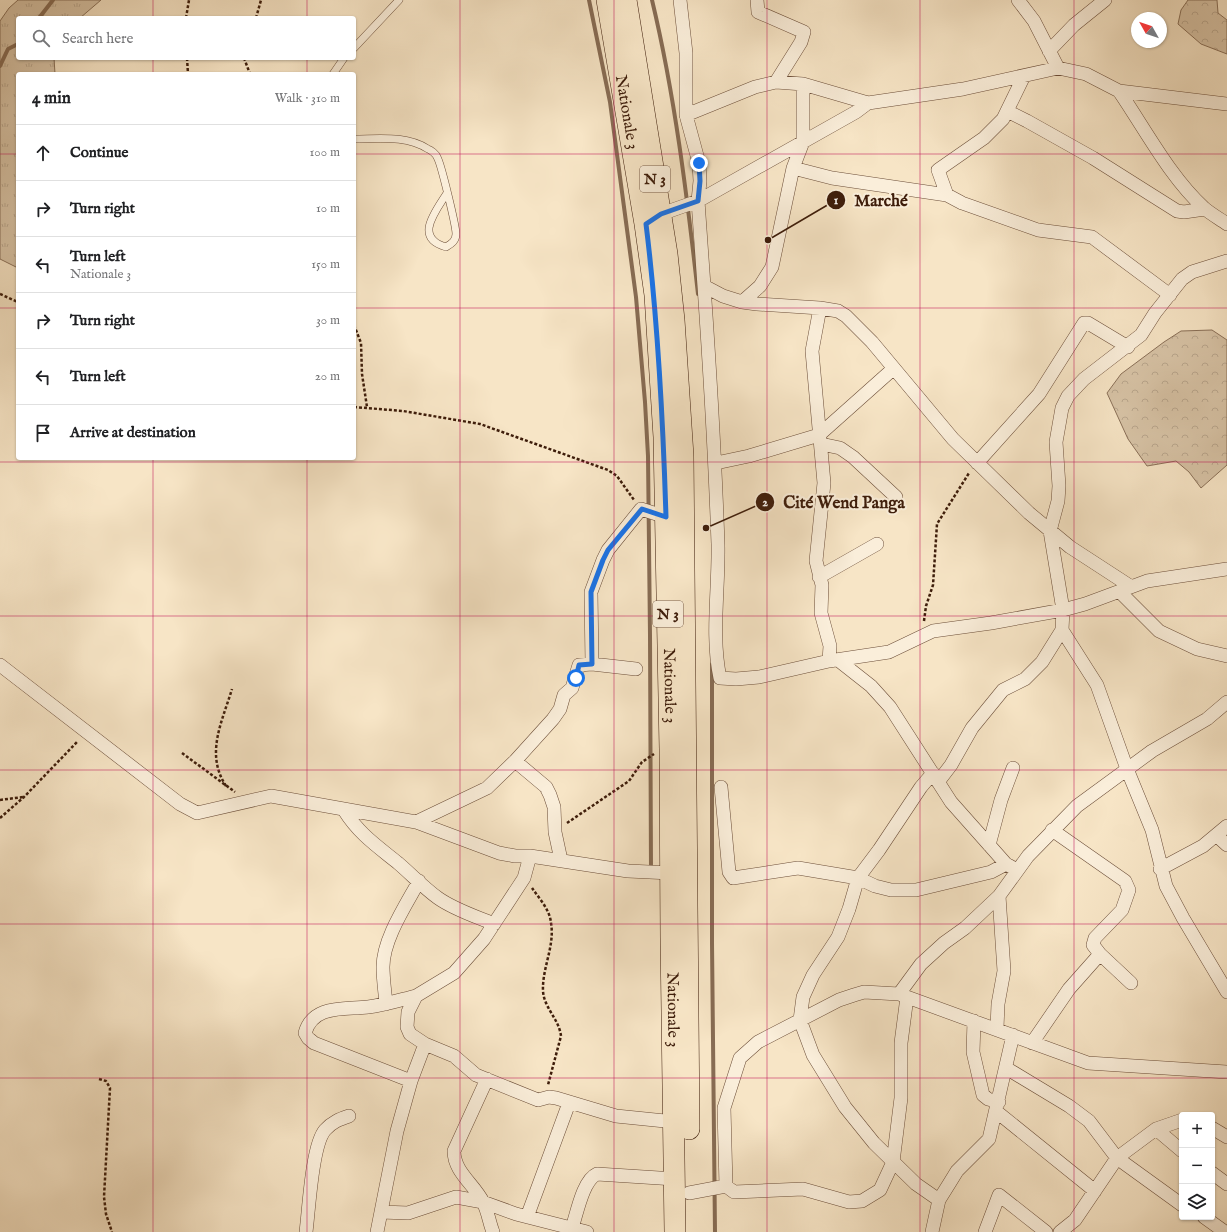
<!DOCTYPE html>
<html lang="en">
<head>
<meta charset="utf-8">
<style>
  body { margin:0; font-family:"IM FELL English",serif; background:#f2f2f2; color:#202124 }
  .controls { position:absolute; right:12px; bottom:12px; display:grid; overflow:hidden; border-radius:4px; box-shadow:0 1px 3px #0004 }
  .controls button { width:36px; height:36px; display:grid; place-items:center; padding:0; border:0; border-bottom:1px solid #e0e0e0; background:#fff; color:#202124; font:20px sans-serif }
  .compass { position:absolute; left:1131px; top:12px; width:36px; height:36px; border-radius:50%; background:#fff; box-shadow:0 1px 3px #0004; rotate:310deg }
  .stop { position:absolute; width:12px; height:12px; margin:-9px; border:3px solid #1a73e8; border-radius:50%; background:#fff }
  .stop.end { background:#1a73e8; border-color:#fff; box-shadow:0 1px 4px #0008 }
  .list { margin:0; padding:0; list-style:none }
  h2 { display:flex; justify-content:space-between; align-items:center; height:52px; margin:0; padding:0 16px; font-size:17px }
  h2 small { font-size:13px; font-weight:400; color:#757577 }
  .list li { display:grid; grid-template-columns:26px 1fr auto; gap:12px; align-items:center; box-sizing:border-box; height:56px; padding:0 16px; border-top:1px solid #e0e0e0 }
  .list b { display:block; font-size:15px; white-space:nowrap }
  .list p { margin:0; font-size:13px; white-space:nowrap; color:#757577 }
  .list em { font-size:13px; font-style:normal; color:#757577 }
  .icon { flex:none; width:22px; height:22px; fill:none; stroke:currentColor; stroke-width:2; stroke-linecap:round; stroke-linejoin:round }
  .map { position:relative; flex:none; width:1227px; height:1232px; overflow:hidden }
  .search { position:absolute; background:#fff; box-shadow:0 1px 3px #0004; left:16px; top:16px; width:340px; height:44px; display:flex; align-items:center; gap:10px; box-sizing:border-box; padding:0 14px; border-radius:4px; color:#757577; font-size:15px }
  .panel { position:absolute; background:#fff; box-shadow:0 1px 3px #0004; left:16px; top:72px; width:340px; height:388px; border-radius:4px }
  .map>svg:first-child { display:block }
  .grass { fill:url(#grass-tufts); stroke:#8a7058 }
  .forest { fill:url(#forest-crowns); stroke:#8a7058 }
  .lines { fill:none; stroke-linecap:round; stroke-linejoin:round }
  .stream { stroke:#876c54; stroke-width:4 }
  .lane-casing { stroke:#6c4e39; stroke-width:8 }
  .street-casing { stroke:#6c4e39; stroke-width:14 }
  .primary-casing { stroke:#3d1c0a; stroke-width:22 }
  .path { stroke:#3d1c0a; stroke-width:2.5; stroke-dasharray:3 2; stroke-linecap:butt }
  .lane { stroke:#faeeda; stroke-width:7 }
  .street { stroke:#faeeda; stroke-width:13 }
  .primary { stroke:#f7e5c6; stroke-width:21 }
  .route { stroke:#1a73e8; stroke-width:5 }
  .grid { fill:none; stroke:#c2185b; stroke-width:1; stroke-opacity:0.55 }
  .labels { text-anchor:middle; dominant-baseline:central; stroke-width:4; stroke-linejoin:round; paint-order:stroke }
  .shield { fill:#faeeda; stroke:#765b48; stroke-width:1 }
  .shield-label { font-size:15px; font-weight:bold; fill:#3d1c0a }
  .street-label { font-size:16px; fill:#3d1c0a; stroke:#faeeda }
  .leader { fill:none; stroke:#3d1c0a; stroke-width:1.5 }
  .callout-dot { fill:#3d1c0a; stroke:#faeeda; stroke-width:1.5 }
  .mark-label { font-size:12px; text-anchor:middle; font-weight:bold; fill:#fff }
  .callout-label { font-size:17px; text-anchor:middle; font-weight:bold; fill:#3d1c0a; stroke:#faeeda; stroke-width:4; stroke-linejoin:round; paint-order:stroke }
</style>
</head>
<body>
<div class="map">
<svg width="1227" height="1232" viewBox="0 0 1227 1232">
  <defs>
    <pattern id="grass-tufts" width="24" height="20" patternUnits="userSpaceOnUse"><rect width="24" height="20" fill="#d7c3a6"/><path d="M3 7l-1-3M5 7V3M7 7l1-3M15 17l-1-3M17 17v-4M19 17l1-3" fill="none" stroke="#b9a78e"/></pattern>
    <pattern id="forest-crowns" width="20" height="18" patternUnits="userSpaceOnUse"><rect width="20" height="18" fill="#d7c3a6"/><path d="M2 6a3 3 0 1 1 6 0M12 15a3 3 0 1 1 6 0" fill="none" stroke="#b9a78e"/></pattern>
  </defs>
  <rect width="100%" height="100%" fill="#f7e5c6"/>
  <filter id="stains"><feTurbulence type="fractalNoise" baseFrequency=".005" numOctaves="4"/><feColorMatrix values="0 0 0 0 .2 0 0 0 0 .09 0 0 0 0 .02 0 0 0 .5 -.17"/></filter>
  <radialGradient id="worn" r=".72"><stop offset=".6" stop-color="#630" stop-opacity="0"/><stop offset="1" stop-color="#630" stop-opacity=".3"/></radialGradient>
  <!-- grass -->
  <path class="grass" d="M18 0H101L80 18H18V58H54L55 74H18V268L0 259V21L9 8Z"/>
  <!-- forest -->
  <path class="forest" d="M1188 0H1217L1218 13 1227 20V54L1201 44 1178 24 1181 10Z
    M1212 330 1227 340V465L1201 488 1189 472 1176 461 1147 466 1128 439 1107 393 1121 374 1164 342 1181 331Z"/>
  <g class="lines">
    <!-- stream -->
    <path class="stream" d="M589 0 610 102 636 297 645 402 648 456 650 635 651 870
      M652 0C675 96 687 196 698 294
      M39 18 53 0
      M0 66 8 49 18 44
      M712 664V943L715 1232"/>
    <defs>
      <path id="lane" d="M354 48 399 0
        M333 74 344 58
        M354 139C379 139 406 135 428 149 431 150 436 154 437 157 441 163 456 226 456 234 456 241 451 244 446 247 413 238 436 211 447 193"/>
      <path id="street" d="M680 0 686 53V115
        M757 0 758 12 804 32 801 42 776 82
        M1018 0 1034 21 1058 68
        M1049 51 1074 25 1105 0
        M1119 91C1145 129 1170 177 1204 208 1211 214 1220 219 1227 224
        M868 103 803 84 776 82 755 87 686 115 699 163 700 181 698 201 704 286 723 296 742 302 757 304 820 308 838 311 846 316 872 342 953 439 1029 513 1070 547 1130 586
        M1007 111 1027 121 1093 158 1177 211 1184 212 1205 209
        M793 168 832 178 947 195 962 203 1038 230 1092 237 1170 295
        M947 195 938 170 984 138 1003 119 1024 76
        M655 218 661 214 698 201 856 112 868 103 963 89 1058 68 1086 74 1119 91 1227 104
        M704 286C710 372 715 458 718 544 719 588 711 636 720 678L736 679 759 677 829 661 889 652 933 631 991 623 1063 610 1085 604 1147 581 1227 569
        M742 302 760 286 772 267 793 168 803 142V84
        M820 308 812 351 824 483 816 561 822 585 821 613 830 646 829 661
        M821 444 840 448 853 457 896 497
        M716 463 749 456 819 435 893 369
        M977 463 1039 394 1084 323H1088L1128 347
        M819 577 877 544
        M1119 591 1159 631 1197 649 1227 656
        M1062 630 1097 685 1127 769 1152 830 1166 886 1183 918 1227 992
        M838 660 871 686 890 707 951 802 1006 864
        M592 664 591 592 603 560 608 550 641 509 666 517
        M0 665 180 804 197 813 271 796 416 822 499 853 515 856H530L628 871 671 873
        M515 761 546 787 550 795 554 807 555 832 561 860
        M933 773 921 787 879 850 858 878 849 909 838 937 813 975 803 997 800 1020 813 1055 845 1107 874 1143 916 1184 939 1200
        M938 782 951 765 972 728 1003 690 1025 679 1042 662 1062 630 1063 610 1050 531 1058 501 1059 486 1056 442 1062 408 1068 396 1084 379 1141 335 1155 313 1182 279 1192 272 1227 261
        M721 787 729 872 733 878 798 868 858 878 875 886 891 890H916L991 872 1006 864 1017 870
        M344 810C359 834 377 846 398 863 412 875 424 888 438 898 455 910 475 916 494 924
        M416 822 487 788 515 761 553 719 560 709 564 695 572 688 579 665 592 664 636 669
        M1216 835 1227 845
        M989 845 1001 800 1013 768
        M530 856 524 878 484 939 454 973 416 996 408 1012 407 1027 410 1034 425 1044 454 1056 476 1075 538 1100 549 1097 556 1098 616 1116 675 1122
        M1160 869 1203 846 1227 826
        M1100 954 1131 983
        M907 997 1088 1063 1227 1072
        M386 1004C385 992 383 979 383 967 383 939 406 905 419 881
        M974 1021 973 1052 983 1095 988 1099 999 1102
        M997 1028 998 1004 1004 971 999 896
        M1032 1043 1069 989 1100 954 1093 945 1095 938 1122 910 1129 890 1125 881 1052 830
        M1006 1068 1069 1106 1089 1121 1117 1158 1182 1205
        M487 1079 454 1151C454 1172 474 1184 483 1202 488 1211 489 1222 493 1232
        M411 1081 314 1043 308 1038 305 1033C313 1004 345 1010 368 1007 384 1005 400 1000 416 996
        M997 1112 1095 1191
        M1212 1128 1227 1137
        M1156 1129 1182 1151
        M1212 1173 1227 1184
        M726 1186 734 1192 803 1189 849 1202 862 1201 880 1190 893 1162 901 1098V1043L907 997 899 994
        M689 1193 726 1186 724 1108 740 1058 758 1042 839 1000 854 995 864 992 899 994 921 964 944 943 965 928 999 896 1028 856 1077 806 1152 751 1207 719 1227 702
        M381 1212 408 1213 456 1197 483 1202 516 1214 587 1232
        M527 1217 569 1103
        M1204 1217 1225 1232
        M572 1228C577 1213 583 1180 597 1174L675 1179
        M306 1232C309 1209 312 1145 325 1130 332 1122 340 1119 349 1116
        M377 1232 397 1131 411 1081 425 1044
        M932 1232 939 1200 949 1184 957 1171 989 1139 1013 1035
        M985 1232 999 1195 1046 1232
        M1060 1232 1075 1220 1117 1158 1156 1129 1182 1120"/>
      <g id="primary">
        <path id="s1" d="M607 0 645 224 655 295 664 437 670 749 671 938 675 1232"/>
        <path d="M626 0 667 254 674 320 683 456 689 1129"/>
      </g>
    </defs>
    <!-- lane casing -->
    <use href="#lane" class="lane-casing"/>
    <!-- street casing -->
    <use href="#street" class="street-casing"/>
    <!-- primary casing -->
    <use href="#primary" class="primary-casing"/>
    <!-- path -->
    <path class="path" d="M186 18 189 0
      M256 18 261 0
      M187 58 188 74
      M244 58 250 74
      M0 294 18 302
      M354 325 361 343 362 374 367 407
      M354 407 403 411 480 424 608 470 617 476 634 500
      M924 621 926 606 933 585 937 524 969 473
      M182 753 235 792
      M226 786C205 754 222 722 232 689
      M0 800 23 797
      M0 818 24 797 78 741
      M567 823 629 781 642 762 654 754
      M532 888C539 898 550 910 551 923 555 946 542 968 543 991 544 1008 559 1019 561 1036L548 1085
      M99 1079 106 1081 110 1088 104 1197 106 1214 112 1232"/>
    <!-- lane -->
    <use href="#lane" class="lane"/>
    <!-- street -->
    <use href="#street" class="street"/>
    <!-- primary -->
    <use href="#primary" class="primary"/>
  </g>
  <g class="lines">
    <!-- route -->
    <path class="route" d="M576 678 579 665 592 664 591 592 603 560 608 550 642 509 666 517C663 419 658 321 646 224L661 214 698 201 700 181 699 163"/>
  </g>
  <!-- grid -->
  <path class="grid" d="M153 0V18M307 0V18M460 0V1232M614 0V1232M767 0V1232M920 0V1232M1074 0V1232M153 58V74M307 58V74M0 154H18M354 154H1227M0 308H18M354 308H1227M153 458V1232M307 458V1232M0 462H1227M0 616H1227M0 770H1227M0 924H1227M0 1078H1227"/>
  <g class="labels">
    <!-- shield labels -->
    <g class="shield">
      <rect x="640" y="166" width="30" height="26" rx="3"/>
      <rect x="653" y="601" width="30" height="26" rx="3"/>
    </g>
    <g class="shield-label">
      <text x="655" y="179">N 3</text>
      <text x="668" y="614">N 3</text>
    </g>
    <!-- street labels -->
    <g class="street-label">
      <text stroke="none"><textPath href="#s1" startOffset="114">Nationale 3</textPath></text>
      <text stroke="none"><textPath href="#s1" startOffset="690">Nationale 3</textPath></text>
      <text stroke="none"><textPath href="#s1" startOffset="1014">Nationale 3</textPath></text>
    </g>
  </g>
  <!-- callouts -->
  <path class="leader" d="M768 240L836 200M706 528L765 502"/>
  <g class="callout-dot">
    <circle cx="768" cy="240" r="4"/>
    <circle cx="706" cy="528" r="4"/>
    <circle cx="836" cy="200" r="10"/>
    <circle cx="765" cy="502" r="10"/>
  </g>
  <g class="mark-label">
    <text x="836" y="204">1</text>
    <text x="765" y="506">2</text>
  </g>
  <g class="callout-label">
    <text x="881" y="206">Marché</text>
    <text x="844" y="508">Cité Wend Panga</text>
  </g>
  <rect width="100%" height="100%" filter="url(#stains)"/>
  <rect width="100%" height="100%" fill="url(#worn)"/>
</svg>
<div class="controls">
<button>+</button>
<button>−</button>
<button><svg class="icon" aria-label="layers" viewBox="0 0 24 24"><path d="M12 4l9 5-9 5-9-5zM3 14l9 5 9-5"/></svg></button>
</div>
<svg class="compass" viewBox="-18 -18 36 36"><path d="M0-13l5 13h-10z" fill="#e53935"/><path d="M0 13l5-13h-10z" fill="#757577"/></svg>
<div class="stop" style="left:576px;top:678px"></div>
<div class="stop end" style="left:699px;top:163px"></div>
<div class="search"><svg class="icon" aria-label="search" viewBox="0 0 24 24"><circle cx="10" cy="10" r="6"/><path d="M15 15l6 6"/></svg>Search here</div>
<section class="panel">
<h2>4 min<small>Walk · 310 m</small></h2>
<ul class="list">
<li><svg class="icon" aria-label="ahead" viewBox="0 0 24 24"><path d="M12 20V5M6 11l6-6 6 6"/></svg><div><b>Continue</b></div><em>100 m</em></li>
<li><svg class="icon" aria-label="right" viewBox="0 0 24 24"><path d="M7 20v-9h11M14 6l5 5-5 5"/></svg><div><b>Turn right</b></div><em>10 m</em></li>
<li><svg class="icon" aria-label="left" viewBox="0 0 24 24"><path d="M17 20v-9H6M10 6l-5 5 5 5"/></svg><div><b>Turn left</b><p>Nationale 3</p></div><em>150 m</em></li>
<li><svg class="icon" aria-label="right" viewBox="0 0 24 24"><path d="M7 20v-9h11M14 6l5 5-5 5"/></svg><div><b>Turn right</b></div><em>30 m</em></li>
<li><svg class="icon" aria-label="left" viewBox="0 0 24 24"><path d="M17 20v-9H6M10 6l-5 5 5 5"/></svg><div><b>Turn left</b></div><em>20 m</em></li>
<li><svg class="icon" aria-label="arrive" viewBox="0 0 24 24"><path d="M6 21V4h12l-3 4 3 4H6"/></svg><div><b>Arrive at destination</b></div></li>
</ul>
</section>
</div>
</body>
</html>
